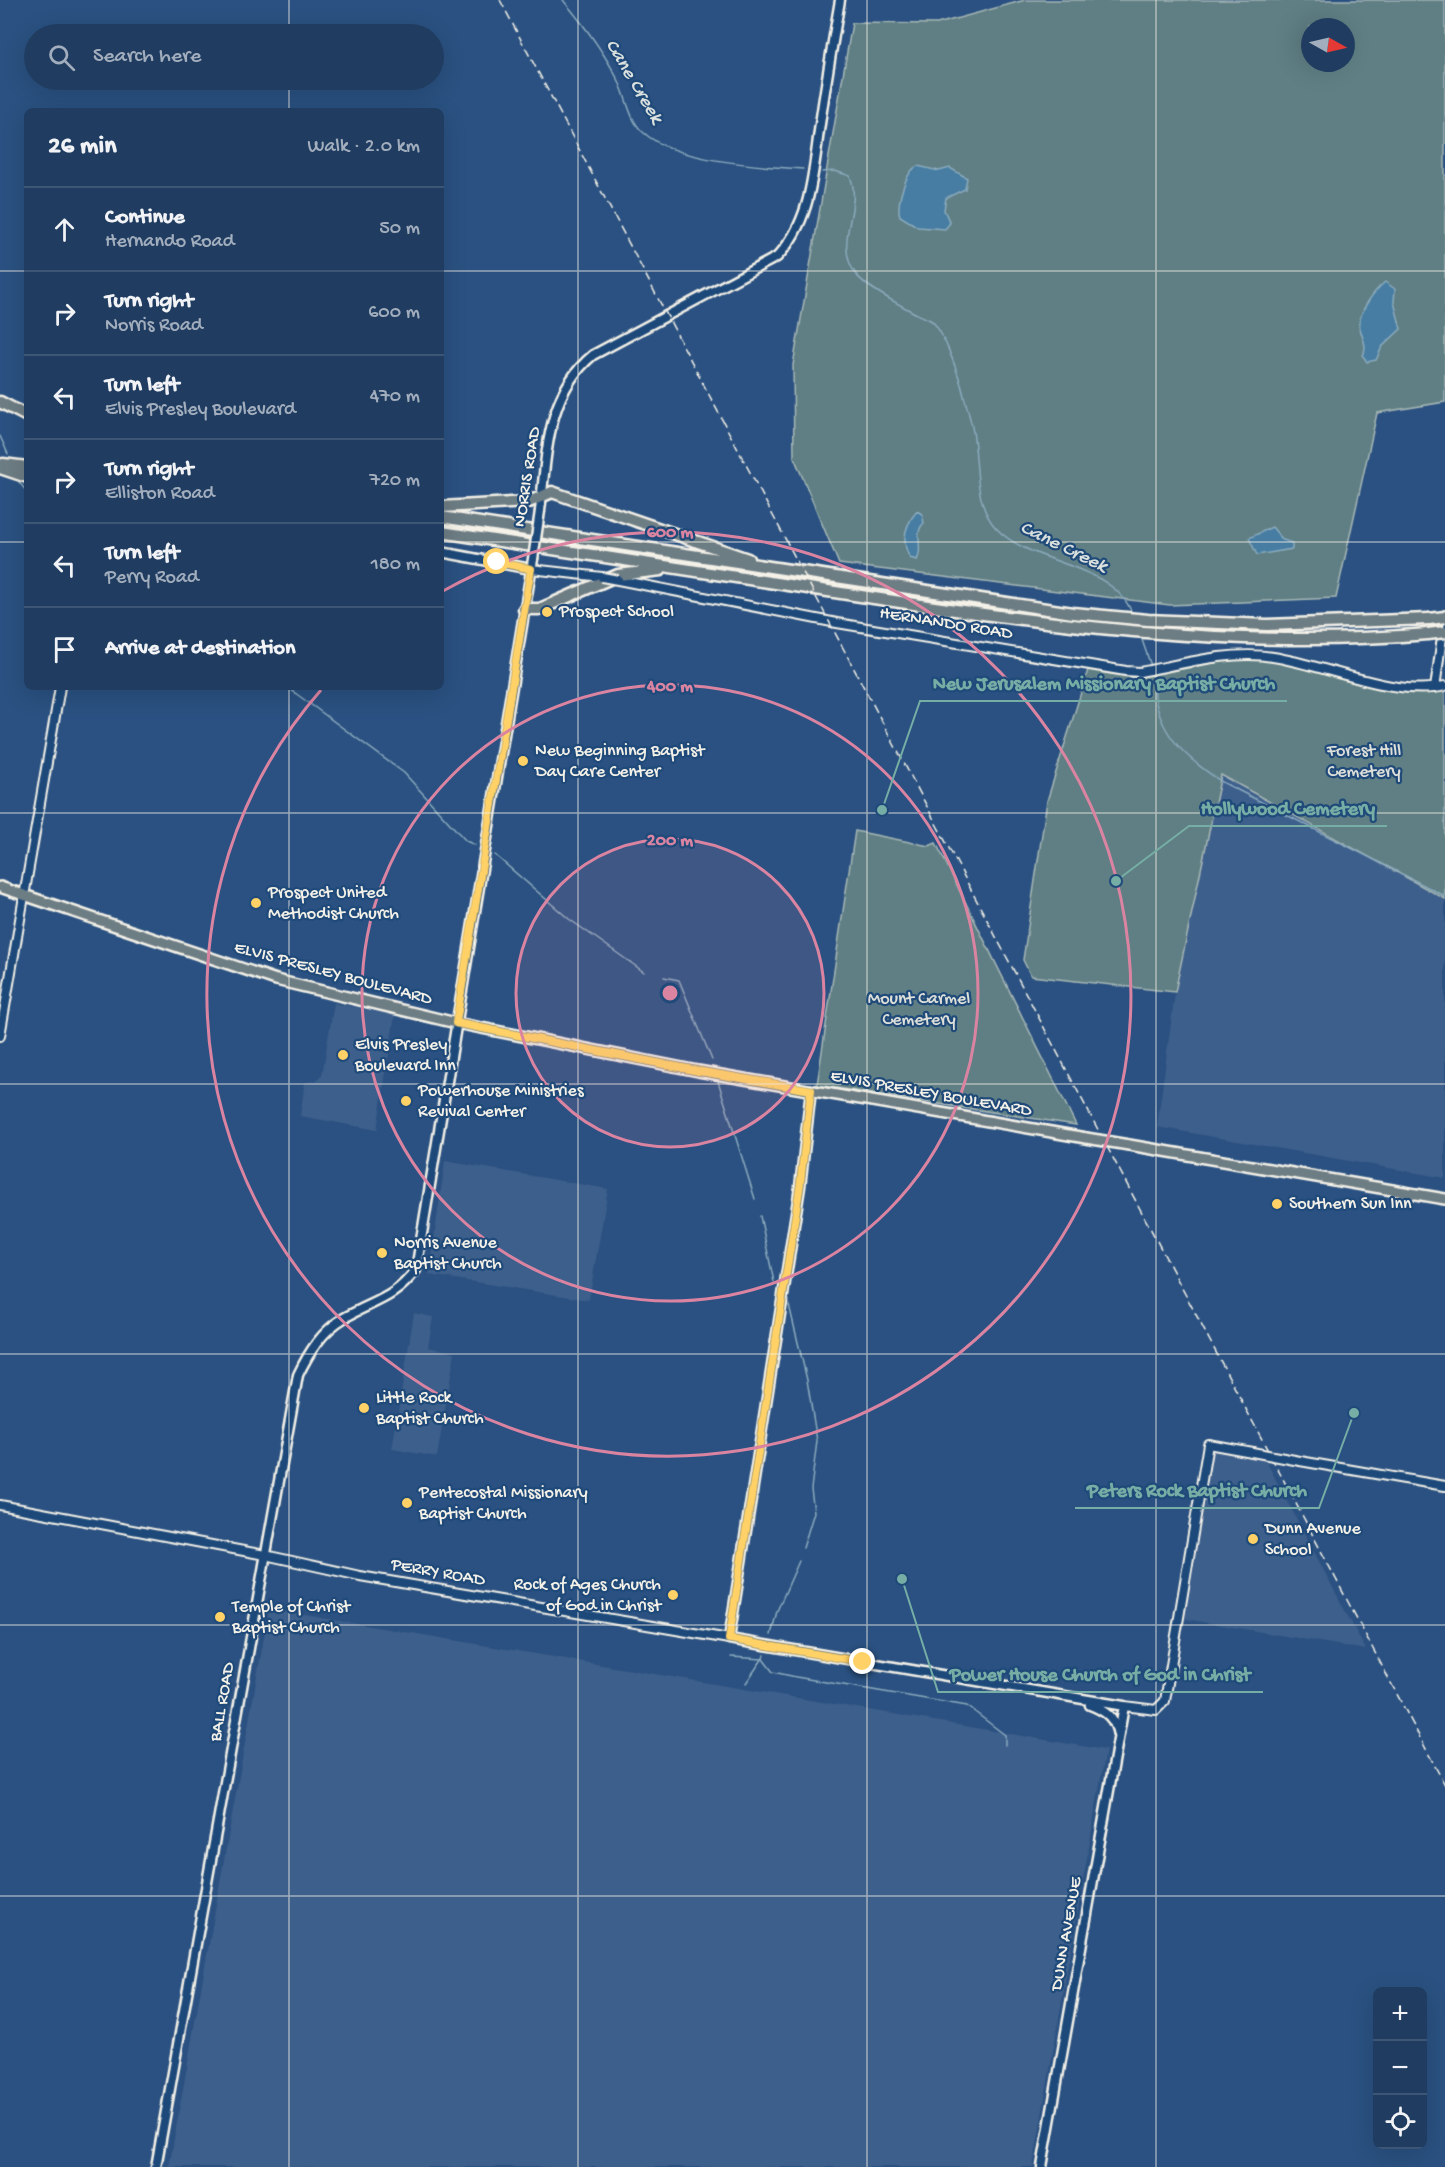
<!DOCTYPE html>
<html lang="en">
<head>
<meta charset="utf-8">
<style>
  body { margin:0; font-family:"Gochi Hand",sans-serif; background:#284467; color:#f1f3f6 }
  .controls { position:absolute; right:18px; bottom:18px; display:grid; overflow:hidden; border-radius:9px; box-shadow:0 6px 24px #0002 }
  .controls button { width:54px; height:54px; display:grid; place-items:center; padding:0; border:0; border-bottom:2px solid #3d5676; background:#203d61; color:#f1f3f6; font:30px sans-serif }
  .compass { position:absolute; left:1301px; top:18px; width:54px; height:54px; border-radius:50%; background:#203d61; box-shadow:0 6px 24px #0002; rotate:98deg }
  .stop { position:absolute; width:18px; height:18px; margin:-14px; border:4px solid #ffd166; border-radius:50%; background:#fff }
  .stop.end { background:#ffd166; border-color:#fff; box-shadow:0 2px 6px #0008 }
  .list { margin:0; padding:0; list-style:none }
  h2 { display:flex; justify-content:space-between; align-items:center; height:78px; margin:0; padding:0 24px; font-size:26px }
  h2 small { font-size:20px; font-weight:400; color:#a2aebd }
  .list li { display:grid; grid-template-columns:39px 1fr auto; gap:18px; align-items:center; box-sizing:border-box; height:84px; padding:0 24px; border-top:2px solid #3d5676 }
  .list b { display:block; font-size:22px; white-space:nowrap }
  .list p { margin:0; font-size:20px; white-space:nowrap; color:#a2aebd }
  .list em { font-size:20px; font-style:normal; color:#a2aebd }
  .icon { flex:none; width:33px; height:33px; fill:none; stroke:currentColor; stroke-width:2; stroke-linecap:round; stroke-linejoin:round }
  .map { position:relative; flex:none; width:1445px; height:2167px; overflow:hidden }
  .search { position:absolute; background:#203d61; box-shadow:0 6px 24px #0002; left:24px; top:24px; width:420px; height:66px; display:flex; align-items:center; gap:15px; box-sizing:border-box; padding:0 21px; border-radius:33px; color:#a2aebd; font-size:22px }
  .panel { position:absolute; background:#203d61; box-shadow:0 6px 24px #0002; left:24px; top:108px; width:420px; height:582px; border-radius:9px }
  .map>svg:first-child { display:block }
  .built { fill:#3d5e8c }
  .green { fill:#5e7f84; stroke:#a9b8b6; stroke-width:1.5; fill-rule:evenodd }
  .water { fill:#467da2; stroke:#8cabbe; stroke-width:1.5 }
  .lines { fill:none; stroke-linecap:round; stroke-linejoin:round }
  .stream { stroke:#8cabbe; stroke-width:1.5 }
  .tertiary-casing { stroke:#f4f1e8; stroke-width:12 }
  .secondary-casing { stroke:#f4f1e8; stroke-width:13 }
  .primary-casing { stroke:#f4f1e8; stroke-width:14 }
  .motorway-casing { stroke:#f4f1e8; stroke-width:15 }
  .tertiary { stroke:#1f4a7a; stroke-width:8 }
  .secondary { stroke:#1f4a7a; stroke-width:8 }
  .primary { stroke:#6d7d84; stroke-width:9 }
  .motorway { stroke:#6d7d84; stroke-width:10 }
  .rail { stroke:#f4f1e8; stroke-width:1.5; stroke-dasharray:9 4.5; stroke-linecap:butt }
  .tertiary-bridge-casing { stroke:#f4f1e8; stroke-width:12; stroke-linecap:butt }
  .secondary-bridge-casing { stroke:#f4f1e8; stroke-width:13; stroke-linecap:butt }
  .primary-bridge-casing { stroke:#f4f1e8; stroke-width:14; stroke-linecap:butt }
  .motorway-bridge-casing { stroke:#f4f1e8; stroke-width:15; stroke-linecap:butt }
  .tertiary-bridge { stroke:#1f4a7a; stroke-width:8 }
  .secondary-bridge { stroke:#1f4a7a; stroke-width:8 }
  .primary-bridge { stroke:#6d7d84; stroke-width:9 }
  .motorway-bridge { stroke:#6d7d84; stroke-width:10 }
  .route { stroke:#ffd166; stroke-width:8 }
  .grid { fill:none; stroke:#f4f1e8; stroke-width:1.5; stroke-opacity:0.55 }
  .ring { fill:none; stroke:#db84a2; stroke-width:3 }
  .poi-dot { fill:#ffd166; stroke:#1f4a7a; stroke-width:2 }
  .labels { text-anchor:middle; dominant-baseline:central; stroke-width:4.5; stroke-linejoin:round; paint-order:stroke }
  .street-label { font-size:18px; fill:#f4f1e8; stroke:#1f4a7a }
  .poi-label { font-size:18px; fill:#f4f1e8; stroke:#1f4a7a; text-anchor:start }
  .park-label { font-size:18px; fill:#dee0d9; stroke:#1f4a7a }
  .water-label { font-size:20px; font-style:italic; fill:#dae0de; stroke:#1f4a7a }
  .centre { fill:#db84a2; stroke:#1f4a7a; stroke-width:3 }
  .ring-label { font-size:18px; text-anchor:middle; font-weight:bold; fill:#db84a2; stroke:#1f4a7a; stroke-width:4.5; stroke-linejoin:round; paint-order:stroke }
  .leader { fill:none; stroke:#76ada5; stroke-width:2 }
  .callout-dot { fill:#76ada5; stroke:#1f4a7a; stroke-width:2 }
  .callout-label { font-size:20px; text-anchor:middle; font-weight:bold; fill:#76ada5; stroke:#1f4a7a; stroke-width:4.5; stroke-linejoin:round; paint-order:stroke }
</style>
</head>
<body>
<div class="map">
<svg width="1445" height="2167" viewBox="0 0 1445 2167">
  <rect width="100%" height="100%" fill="#2a5181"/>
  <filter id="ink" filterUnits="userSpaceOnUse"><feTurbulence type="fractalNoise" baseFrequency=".0167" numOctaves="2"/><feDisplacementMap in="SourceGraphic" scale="12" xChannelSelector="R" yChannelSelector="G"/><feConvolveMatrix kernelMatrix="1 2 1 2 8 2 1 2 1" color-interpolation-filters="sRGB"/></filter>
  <g filter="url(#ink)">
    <!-- built -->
    <path class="built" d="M1221 774 1445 899V1178L1157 1127 1175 992Z
      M334 1003 395 1015 377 1130 300 1116 305 1082 316 1081 322 1075Z
      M445 1161 608 1189 589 1300 429 1275Z
      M414 1313 433 1317 428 1347 455 1352 437 1457 392 1449Z
      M1213 1450 1265 1459 1366 1650 1185 1619Z
      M269 1609 1106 1750 1033 2167H169Z"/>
    <!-- green -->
    <path class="green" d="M1025 0H1445V402L1377 413 1336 598 1170 605 839 564 794 457 793 365 852 23 937 24ZM1310 27H1346V63H1310Z
      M1246 657 1282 661 1422 693 1445 688V899L1221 775 1175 992 1031 976 1023 960 1047 801 1088 670 1134 678Z
      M855 831 929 846 936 843 1076 1125 817 1085Z"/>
    <!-- water -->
    <path class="water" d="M918 166 939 171 950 168 967 178 965 189 946 198 944 210 950 223 945 229 918 227 900 216C896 204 906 170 918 166Z
      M1385 282 1395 289 1394 302 1401 329 1382 347 1376 360 1367 362 1363 356C1368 344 1362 339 1360 328 1357 313 1374 291 1385 282Z
      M917 511 922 514 924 523C913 533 924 548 917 560L910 558C900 540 905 525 917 511Z
      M1272 527 1283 540 1292 543V549L1257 555 1249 538Z"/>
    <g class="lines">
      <!-- stream -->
      <path class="stream" d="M563 0C585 26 605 53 620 84 627 99 630 122 644 133 677 162 760 166 803 169
        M822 172 835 171 850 176C863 208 833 241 855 273 864 287 900 305 915 313 920 316 927 318 932 321 945 334 960 378 964 396 967 408 971 420 973 432 979 463 973 503 996 528 1031 566 1112 562 1132 613
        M0 436 8 454
        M19 482 27 492
        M1141 637 1151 666
        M1153 674C1156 682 1154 689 1155 697 1161 737 1190 761 1222 782L1445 896
        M287 687 404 773 466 841 475 845
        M495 855 569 919 644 972
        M664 977 679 980 712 1060
        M718 1081 755 1199
        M760 1216 774 1282
        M789 1305 807 1380 817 1441 811 1489 814 1512 803 1548
        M771 1635 777 1611 799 1561
        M731 1657 763 1659 773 1672 796 1677 967 1706 1005 1735V1745
        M746 1683 765 1655"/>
      <defs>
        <path id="tertiary" d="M531 569 602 577
          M618 580 837 623 1126 671 1140 672C1182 664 1231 650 1273 657 1325 665 1395 698 1445 686
          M1435 688 1445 615
          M0 1036 60 687
          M1300 1461 1445 1486
          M0 1505 265 1555 360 1576 729 1639
          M1124 1706 1156 1710 1165 1701 1208 1444 1252 1452"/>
        <path id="secondary" d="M540 511C547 454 546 394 593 355L777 257C812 221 813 171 820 124 826 82 833 41 840 0
          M441 552 531 569
          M811 1090 800 1187 729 1639 1124 1706 1042 2167
          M1090 1705C1106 1711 1115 1718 1118 1735
          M156 2167 298 1375C309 1352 322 1331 344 1318 375 1300 393 1300 416 1270L533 559"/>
        <path id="primary" d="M0 887 276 980 456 1023 698 1071 1086 1138
          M1129 1145 1445 1199"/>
        <path id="motorway" d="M0 402 27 416
          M3 464 27 467
          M0 468 27 477
          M441 507 529 502 552 492 748 559
          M441 517 1073 613 1148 620 1267 625 1429 619
          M441 532C574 552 708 573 841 593 1036 623 1230 651 1428 634
          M524 609H540L618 575 661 570"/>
      </defs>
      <!-- tertiary casing -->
      <use href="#tertiary" class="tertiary-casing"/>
      <!-- secondary casing -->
      <use href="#secondary" class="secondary-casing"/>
      <!-- primary casing -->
      <use href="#primary" class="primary-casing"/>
      <!-- motorway casing -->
      <use href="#motorway" class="motorway-casing"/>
      <!-- tertiary -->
      <use href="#tertiary" class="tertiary"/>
      <!-- secondary -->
      <use href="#secondary" class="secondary"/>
      <!-- primary -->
      <use href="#primary" class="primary"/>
      <!-- motorway -->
      <use href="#motorway" class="motorway"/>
      <!-- rail -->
      <path class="rail" d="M500 0 1445 1785"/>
      <defs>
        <path id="tertiary-bridge" d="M602 577 618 580
          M1252 1452 1300 1461"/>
        <path id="secondary-bridge" d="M533 559 540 511"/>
        <path id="primary-bridge" d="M1086 1138 1129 1145"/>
        <path id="motorway-bridge" d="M1429 619 1445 617
          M1428 634 1445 632"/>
      </defs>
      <!-- tertiary-bridge casing -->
      <use href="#tertiary-bridge" class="tertiary-bridge-casing"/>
      <!-- secondary-bridge casing -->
      <use href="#secondary-bridge" class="secondary-bridge-casing"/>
      <!-- primary-bridge casing -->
      <use href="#primary-bridge" class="primary-bridge-casing"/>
      <!-- motorway-bridge casing -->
      <use href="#motorway-bridge" class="motorway-bridge-casing"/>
      <!-- tertiary-bridge -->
      <use href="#tertiary-bridge" class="tertiary-bridge"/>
      <!-- secondary-bridge -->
      <use href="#secondary-bridge" class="secondary-bridge"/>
      <!-- primary-bridge -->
      <use href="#primary-bridge" class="primary-bridge"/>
      <!-- motorway-bridge -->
      <use href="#motorway-bridge" class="motorway-bridge"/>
    </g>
  </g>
  <g class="lines" filter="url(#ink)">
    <!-- route -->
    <path class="route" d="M497 562 531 569 456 1023 698 1071 811 1090 800 1186 729 1639 863 1662"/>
  </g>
  <!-- grid -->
  <path class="grid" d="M289 0V34M578 0V2167M867 0V2167M1156 0V2167M289 80V111M0 271H27M441 271H1445M0 542H27M441 542H1445M289 687V2167M0 813H1445M0 1084H1445M0 1354H1445M0 1625H1445M0 1896H1445"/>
  <!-- distance rings -->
  <circle cx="670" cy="993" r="154" fill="#db84a2" fill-opacity=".12"/>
  <g class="ring">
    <circle cx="670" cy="993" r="154"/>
    <circle cx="670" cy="993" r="308"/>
    <path d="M443 591A462 462 0 1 1 321 690"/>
  </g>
  <!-- markers -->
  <g class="poi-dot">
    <circle cx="547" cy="612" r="6"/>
    <circle cx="523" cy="761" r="6"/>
    <circle cx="256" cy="903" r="6"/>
    <circle cx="343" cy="1055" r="6"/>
    <circle cx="406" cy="1101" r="6"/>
    <circle cx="1277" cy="1204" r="6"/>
    <circle cx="382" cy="1253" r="6"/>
    <circle cx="364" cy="1408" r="6"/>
    <circle cx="407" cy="1503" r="6"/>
    <circle cx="1253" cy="1539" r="6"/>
    <circle cx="673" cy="1595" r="6"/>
    <circle cx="220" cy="1617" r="6"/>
  </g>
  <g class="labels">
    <!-- street labels -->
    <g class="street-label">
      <text transform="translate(528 477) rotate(-81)">NORRIS ROAD</text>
      <text transform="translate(946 624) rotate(9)">HERNANDO ROAD</text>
      <text transform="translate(333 974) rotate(15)">ELVIS PRESLEY BOULEVARD</text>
      <text transform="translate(931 1094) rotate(10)">ELVIS PRESLEY BOULEVARD</text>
      <text transform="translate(438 1573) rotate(10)">PERRY ROAD</text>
      <text transform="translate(223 1702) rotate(-80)">BALL ROAD</text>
      <text transform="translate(1067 1934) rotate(-80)">DUNN AVENUE</text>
    </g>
    <!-- poi labels -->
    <g class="poi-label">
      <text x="559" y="612">Prospect School</text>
      <text x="535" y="751">New Beginning Baptist<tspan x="535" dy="21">Day Care Center</tspan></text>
      <text x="268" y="893">Prospect United<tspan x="268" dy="21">Methodist Church</tspan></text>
      <text x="355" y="1045">Elvis Presley<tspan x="355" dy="21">Boulevard Inn</tspan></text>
      <text x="418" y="1091">Powerhouse Ministries<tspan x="418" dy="21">Revival Center</tspan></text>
      <text x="1289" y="1204">Southern Sun Inn</text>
      <text x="394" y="1243">Norris Avenue<tspan x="394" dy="21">Baptist Church</tspan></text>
      <text x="376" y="1398">Little Rock<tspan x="376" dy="21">Baptist Church</tspan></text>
      <text x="419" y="1493">Pentecostal Missionary<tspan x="419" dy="21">Baptist Church</tspan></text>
      <text x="1265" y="1529">Dunn Avenue<tspan x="1265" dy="21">School</tspan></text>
      <text x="661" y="1585" text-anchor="end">Rock of Ages Church<tspan x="661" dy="21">of God in Christ</tspan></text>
      <text x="232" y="1607">Temple of Christ<tspan x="232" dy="21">Baptist Church</tspan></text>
    </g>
    <!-- park labels -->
    <g class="park-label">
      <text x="1364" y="751">Forest Hill<tspan x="1364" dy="21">Cemetery</tspan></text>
      <text x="919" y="999">Mount Carmel<tspan x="919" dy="21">Cemetery</tspan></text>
    </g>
    <!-- water labels -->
    <g class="water-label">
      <text transform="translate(633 82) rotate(59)">Cane Creek</text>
      <text transform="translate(1063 548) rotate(26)">Cane Creek</text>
    </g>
  </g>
  <circle cx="670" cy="993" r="9" class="centre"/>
  <g class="ring-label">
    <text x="670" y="537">600 m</text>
    <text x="670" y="691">400 m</text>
    <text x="670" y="845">200 m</text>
  </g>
  <!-- callouts -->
  <path class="leader" d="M882 810L920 701H1287M1116 881L1189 826H1387M1354 1413L1319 1508H1075M902 1579L938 1692H1263"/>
  <g class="callout-dot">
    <circle cx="882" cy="810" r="6"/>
    <circle cx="1116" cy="881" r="6"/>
    <circle cx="1354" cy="1413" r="6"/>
    <circle cx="902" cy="1579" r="6"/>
  </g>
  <g class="callout-label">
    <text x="1104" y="689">New Jerusalem Missionary Baptist Church</text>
    <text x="1288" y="814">Hollywood Cemetery</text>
    <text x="1197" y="1496">Peters Rock Baptist Church</text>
    <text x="1100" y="1680">Power House Church of God in Christ</text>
  </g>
</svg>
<div class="controls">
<button>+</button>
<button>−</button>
<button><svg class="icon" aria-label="locate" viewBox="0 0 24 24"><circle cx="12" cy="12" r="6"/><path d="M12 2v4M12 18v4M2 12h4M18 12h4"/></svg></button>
</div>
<svg class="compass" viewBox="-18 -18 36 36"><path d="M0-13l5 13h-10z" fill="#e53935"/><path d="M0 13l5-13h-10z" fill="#a2aebd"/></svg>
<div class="stop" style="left:497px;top:562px"></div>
<div class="stop end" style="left:863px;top:1662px"></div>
<div class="search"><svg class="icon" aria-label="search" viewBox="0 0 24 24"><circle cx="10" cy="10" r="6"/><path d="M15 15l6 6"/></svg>Search here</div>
<section class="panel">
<h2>26 min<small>Walk · 2.0 km</small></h2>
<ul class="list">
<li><svg class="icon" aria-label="ahead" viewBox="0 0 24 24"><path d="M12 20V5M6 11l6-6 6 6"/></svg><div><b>Continue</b><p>Hernando Road</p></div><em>50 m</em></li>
<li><svg class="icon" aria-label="right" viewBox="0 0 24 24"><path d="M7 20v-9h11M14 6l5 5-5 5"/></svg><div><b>Turn right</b><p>Norris Road</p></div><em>600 m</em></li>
<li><svg class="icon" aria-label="left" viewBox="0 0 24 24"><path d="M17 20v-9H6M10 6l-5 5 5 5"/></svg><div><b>Turn left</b><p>Elvis Presley Boulevard</p></div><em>470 m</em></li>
<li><svg class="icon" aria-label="right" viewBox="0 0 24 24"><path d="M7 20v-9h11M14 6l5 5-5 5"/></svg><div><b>Turn right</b><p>Elliston Road</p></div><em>720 m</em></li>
<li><svg class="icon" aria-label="left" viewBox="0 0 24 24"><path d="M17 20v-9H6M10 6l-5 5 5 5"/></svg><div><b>Turn left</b><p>Perry Road</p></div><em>180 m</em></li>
<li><svg class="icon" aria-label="arrive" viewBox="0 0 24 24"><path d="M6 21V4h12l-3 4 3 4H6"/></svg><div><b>Arrive at destination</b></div></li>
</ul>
</section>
</div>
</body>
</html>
